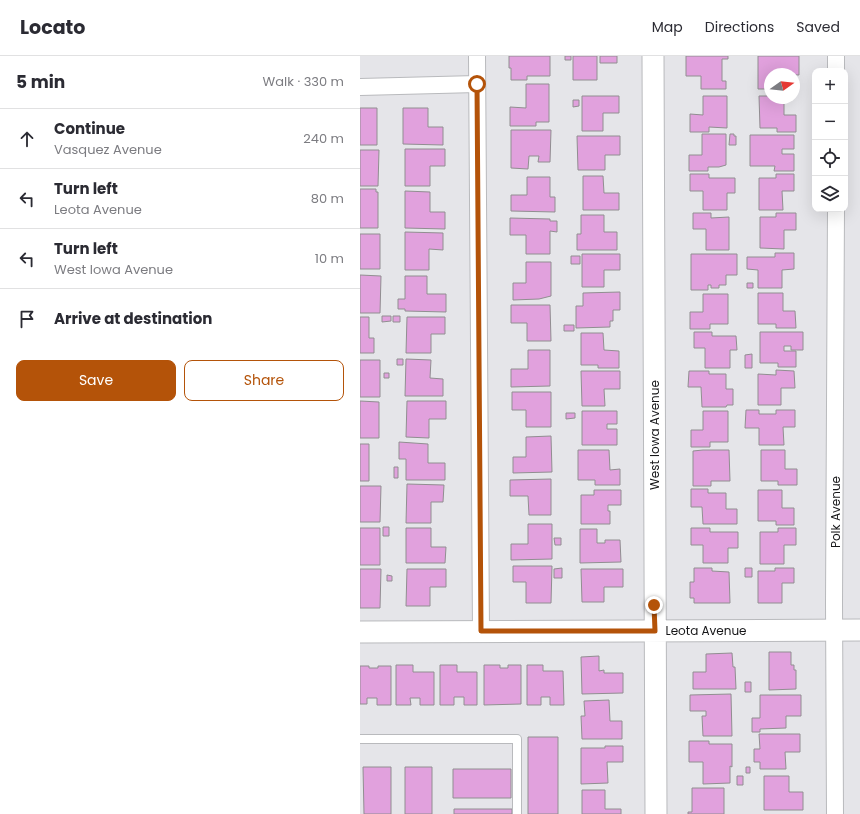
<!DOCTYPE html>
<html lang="en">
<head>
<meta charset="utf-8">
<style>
  body { margin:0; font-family:Poppins,sans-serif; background:#f2f2f3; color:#2b2b33 }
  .controls { position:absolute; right:12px; top:12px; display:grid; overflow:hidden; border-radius:8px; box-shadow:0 4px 16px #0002 }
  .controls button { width:36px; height:36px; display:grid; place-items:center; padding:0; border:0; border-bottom:1px solid #e1e1e2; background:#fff; color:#2b2b33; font:20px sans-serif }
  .compass { position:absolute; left:404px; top:12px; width:36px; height:36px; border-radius:50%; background:#fff; box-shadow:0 4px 16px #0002; rotate:75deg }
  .stop { position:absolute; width:12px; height:12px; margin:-9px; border:3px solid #b45309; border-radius:50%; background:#fff }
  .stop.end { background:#b45309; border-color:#fff; box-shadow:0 1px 4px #0008 }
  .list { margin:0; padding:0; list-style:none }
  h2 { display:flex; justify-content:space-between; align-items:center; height:52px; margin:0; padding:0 16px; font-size:17px }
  h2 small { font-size:13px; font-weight:400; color:#7c7c81 }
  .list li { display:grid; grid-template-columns:26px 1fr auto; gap:12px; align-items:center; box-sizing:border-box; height:60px; padding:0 16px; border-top:1px solid #e1e1e2 }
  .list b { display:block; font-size:15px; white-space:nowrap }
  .list p { margin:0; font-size:13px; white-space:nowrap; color:#7c7c81 }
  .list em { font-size:13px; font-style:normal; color:#7c7c81 }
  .actions { display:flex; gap:8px; padding:12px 16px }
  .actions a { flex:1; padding:9px 0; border:1px solid #b45309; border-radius:8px; text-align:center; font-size:14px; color:#b45309 }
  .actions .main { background:#b45309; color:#fff }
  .icon { flex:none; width:22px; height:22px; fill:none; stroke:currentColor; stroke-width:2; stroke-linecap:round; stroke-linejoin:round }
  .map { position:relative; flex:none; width:500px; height:758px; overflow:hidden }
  header { display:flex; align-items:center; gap:24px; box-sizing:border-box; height:56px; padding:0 20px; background:#fff; border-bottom:1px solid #e1e1e2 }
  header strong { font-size:19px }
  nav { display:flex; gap:22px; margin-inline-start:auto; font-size:14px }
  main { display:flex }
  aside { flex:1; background:#fff }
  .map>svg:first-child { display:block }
  .building { fill:#e1a1dd; stroke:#918e91 }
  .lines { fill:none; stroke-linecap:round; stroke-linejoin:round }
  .service-casing { stroke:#b9babd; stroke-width:10 }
  .minor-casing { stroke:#b9babd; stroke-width:18 }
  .tertiary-casing { stroke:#b9babd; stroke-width:23 }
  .service { stroke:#fff; stroke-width:8 }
  .minor { stroke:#fff; stroke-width:16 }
  .tertiary { stroke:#fff; stroke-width:21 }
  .route { stroke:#b45309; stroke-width:5 }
  .labels { text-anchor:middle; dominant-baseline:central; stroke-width:3; stroke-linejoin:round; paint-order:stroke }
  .street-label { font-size:12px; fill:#161618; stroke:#fff }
</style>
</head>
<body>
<header>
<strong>Locato</strong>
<nav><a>Map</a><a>Directions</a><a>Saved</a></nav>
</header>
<main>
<aside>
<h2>5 min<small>Walk · 330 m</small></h2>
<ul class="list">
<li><svg class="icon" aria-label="ahead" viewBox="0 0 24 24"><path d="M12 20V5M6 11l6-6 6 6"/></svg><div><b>Continue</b><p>Vasquez Avenue</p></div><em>240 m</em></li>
<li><svg class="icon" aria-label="left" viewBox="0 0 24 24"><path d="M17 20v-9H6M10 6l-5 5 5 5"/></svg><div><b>Turn left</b><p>Leota Avenue</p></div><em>80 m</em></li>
<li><svg class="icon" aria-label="left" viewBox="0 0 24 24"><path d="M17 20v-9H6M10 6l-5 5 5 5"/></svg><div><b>Turn left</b><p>West Iowa Avenue</p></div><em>10 m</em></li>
<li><svg class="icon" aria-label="arrive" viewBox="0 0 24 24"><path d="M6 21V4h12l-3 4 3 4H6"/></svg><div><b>Arrive at destination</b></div></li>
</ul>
<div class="actions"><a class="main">Save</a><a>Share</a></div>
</aside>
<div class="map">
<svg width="500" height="758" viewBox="0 0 500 758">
  <rect width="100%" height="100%" fill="#e5e5e9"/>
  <!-- building -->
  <path class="building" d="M149 0H190V20H167V24H151V12H149Z
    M205 0H211V4H205Z
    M213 0H237V24H213Z
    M240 0H257V7H240Z
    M326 0H368V3H362V25H366V33H341V20H326Z
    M398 0H439V19L410 18V33H398Z
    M166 28H189V66H176V70H150V51L166 52Z
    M222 40H259V57H243V75H222Z
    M343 40H367V72L349 71V76H330V58L343 59Z
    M399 40H410V42H424V59H436V76H417V72H400Z
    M213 44H219V50L213 51Z
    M0 52H17V89H0Z
    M43 52H68V71H83V89L43 88Z
    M151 74H191L190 106H178L179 100H169L168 113 151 112Z
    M342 78H366V109L359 111H348V115H329V99H342Z
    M370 78H374V80H376V89H369Z
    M390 79H434V93H422V98H434V115H414L415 110H390Z
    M217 80H260V99H245V114H218Z
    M45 93H85V110H70V130H45Z
    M0 94H19L18 130H0Z
    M330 118H349V122H375V137H367V154H343V135H330Z
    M416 118H434V135H422L423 154H399V122H416Z
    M223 120H243L244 137H259V154H223Z
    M167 121H190V141H195V156L151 155V139H167Z
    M0 133H16V136H18V172H0Z
    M45 135 70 136V156H85V173L45 172Z
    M333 157H351V162L369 161V194H346V173H333Z
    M416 157H436V174H424V193L400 192V161H416Z
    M221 159H244V176H257V194H217V178H221Z
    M150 162 190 163V165H197V176L190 175V198H166V179H150Z
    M45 176 83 177V194L69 193V214H45Z
    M0 178H20V213H0Z
    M415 197H434V213L422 214V232H398V214L387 213V201H415Z
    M222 198H260V214H244V231H222Z
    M331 198H377V219H366V229H359V232H351V229H348V234H331Z
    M211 200H220V208H211Z
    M166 206H191V240L179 243 153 244V227H166Z
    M0 219 21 220 20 257H0Z
    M45 220H67V238H86V256L45 255V253H38V243H45Z
    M387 227H393V232H387Z
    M260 236V254H253V265H250V271L216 272V250H223V237Z
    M398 237H423V255H435L436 272H416V268H398Z
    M343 238H368V268H350V273H330V256H343Z
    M151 249H190L191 285H167V267H151Z
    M22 260H31V265L22 266Z
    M33 260H40V266H33Z
    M0 261H9V282H14V297H0Z
    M47 261H85V278H71V297H46Z
    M204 269H214V275H204Z
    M334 276H352V280H376L377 294H370V312H345V292H334Z
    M400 276H443V294H431V290H424V295H436V311H418V307H400Z
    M221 277H243L244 294 259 295V312H238V309H221Z
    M168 294H190V330L151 331V313H168Z
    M392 298V312H385V299Z
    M37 303H43V309H37Z
    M46 303 71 304 70 322 83 323V340H45Z
    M0 304H20V341H0Z
    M416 314 434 315 435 332H421V349H398V318L416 319Z
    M221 315H260V333H244L245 350H222Z
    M329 315H349V318H366V333H373V349H367L366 351H342L341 331H328Z
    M24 317H29V322H24Z
    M152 336H191V371H166V354H152Z
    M0 345 19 346V382H0Z
    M47 345H86V363H69V382L46 381Z
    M386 354H399V358H416V354H435V371H423L424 389H399V372H385Z
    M222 355H257V368H247V373H257V389H222Z
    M343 355H368V386H350V391H331V374H343Z
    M206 357H215V362L206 363Z
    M191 380 192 416 153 417V401H166V381Z
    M39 386 68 388V407H85V424H46V403H39Z
    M0 388H9V425H0Z
    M218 394H249L250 414 260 413V429H235V424H218Z
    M343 394H369L370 425H351V430H333V395Z
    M401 394H425V413H437V429H418V425H401Z
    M34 411H38V422H34Z
    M191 423V459H169L168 440H150V424Z
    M47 428 84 429 83 446H71V467H46Z
    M0 430H21L20 466H0Z
    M331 433H348V437H366V453H377V468H343L342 451H331Z
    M234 434H261V449H248V455H250V468H221V439H234Z
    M398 434H422V452H434V469H416V465H398Z
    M168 468H192V503L151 504V488H168Z
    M23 471H29V480H23Z
    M0 472H20V509H0Z
    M46 472H71V491H86L85 507H46Z
    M331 472H350V476H378V492H368V507H343V489H331Z
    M418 472H436V489H424V508H400V476H418Z
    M220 473H237V487H245V484H260L261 506 220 507Z
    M194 482H201V489H195Z
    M153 510H192L191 547H166V526H153Z
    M202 512V522H194V513Z
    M334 512H352V515L369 516 370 547H334V542H330V526H334Z
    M385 512H392V521H385Z
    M415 512H434V527H422V547H398V515H415Z
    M0 513H21L20 552H0Z
    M47 513H86V531H70V550H46Z
    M221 513H263V531H244V546H222Z
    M27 519 32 520V525H27Z
    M409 596H431V609H434V614H436V633L409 634Z
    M372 597 373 611H375L376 633H333V616H346V598Z
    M239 600V615L244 614V617H263V637L222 638 221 601Z
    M36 609H53V616H74V649H60V642H50L51 649H36Z
    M80 609H97V616H117V649H104V641H94V649H80Z
    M124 609H140V612H148V609H161V648L124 649Z
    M167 609H183V615H203L204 649H190V641H181V649H167Z
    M0 610H9V612H18V610H31V649H17V642H7V648H0Z
    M385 626H391V636H385Z
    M371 638 372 680H343L342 660H346V655H330V639Z
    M400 639H441V660H426V672L400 673V676H392V662H400Z
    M249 644 250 665H262V683H222L221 660H225L224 645Z
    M399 678H440V696H425L426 713H400V706H394V693H400Z
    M168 681H198V758H168Z
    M329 685H349V688H372V711L370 710V727L343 728V706H329Z
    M245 690H263V706H247L248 727 221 728V692H245Z
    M3 711H31V758H4Z
    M45 711H72V758H45Z
    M386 711H390V717H386Z
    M93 713H151V742H93Z
    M377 720H383V729H377Z
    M404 720H429V736H443V754H404Z
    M332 732H364V758H328V756H332Z
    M222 734H245V753H261V758H222Z
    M94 753H152V758H94Z"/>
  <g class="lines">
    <defs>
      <path id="service" d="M0 683H157V758"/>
      <path id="minor" d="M117 0 121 575
        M476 0V15
        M0 31 117 28
        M475 758 474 547 476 153"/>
      <path id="tertiary" d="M293 0 296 758
        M0 576 500 574"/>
    </defs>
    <!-- service casing -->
    <use href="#service" class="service-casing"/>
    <!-- minor casing -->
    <use href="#minor" class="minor-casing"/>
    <!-- tertiary casing -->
    <use href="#tertiary" class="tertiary-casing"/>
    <!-- service -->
    <use href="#service" class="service"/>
    <!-- minor -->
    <use href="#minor" class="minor"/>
    <!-- tertiary -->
    <use href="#tertiary" class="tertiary"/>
  </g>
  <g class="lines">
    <!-- route -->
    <path class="route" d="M117 28 121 575H295L294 549"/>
  </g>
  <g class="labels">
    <!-- street labels -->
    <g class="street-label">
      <text transform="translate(294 379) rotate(-90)">West Iowa Avenue</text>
      <text transform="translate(475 456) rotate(-90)">Polk Avenue</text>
      <text x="346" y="574">Leota Avenue</text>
    </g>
  </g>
</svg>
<div class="controls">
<button>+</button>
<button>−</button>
<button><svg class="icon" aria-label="locate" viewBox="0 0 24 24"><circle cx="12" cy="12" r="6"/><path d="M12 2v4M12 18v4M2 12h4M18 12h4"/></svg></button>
<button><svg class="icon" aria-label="layers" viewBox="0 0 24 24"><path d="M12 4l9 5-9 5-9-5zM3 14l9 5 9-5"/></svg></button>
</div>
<svg class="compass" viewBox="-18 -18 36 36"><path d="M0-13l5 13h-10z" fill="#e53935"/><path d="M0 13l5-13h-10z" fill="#7c7c81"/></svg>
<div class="stop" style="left:117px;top:28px"></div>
<div class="stop end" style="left:294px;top:549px"></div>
</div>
</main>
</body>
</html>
